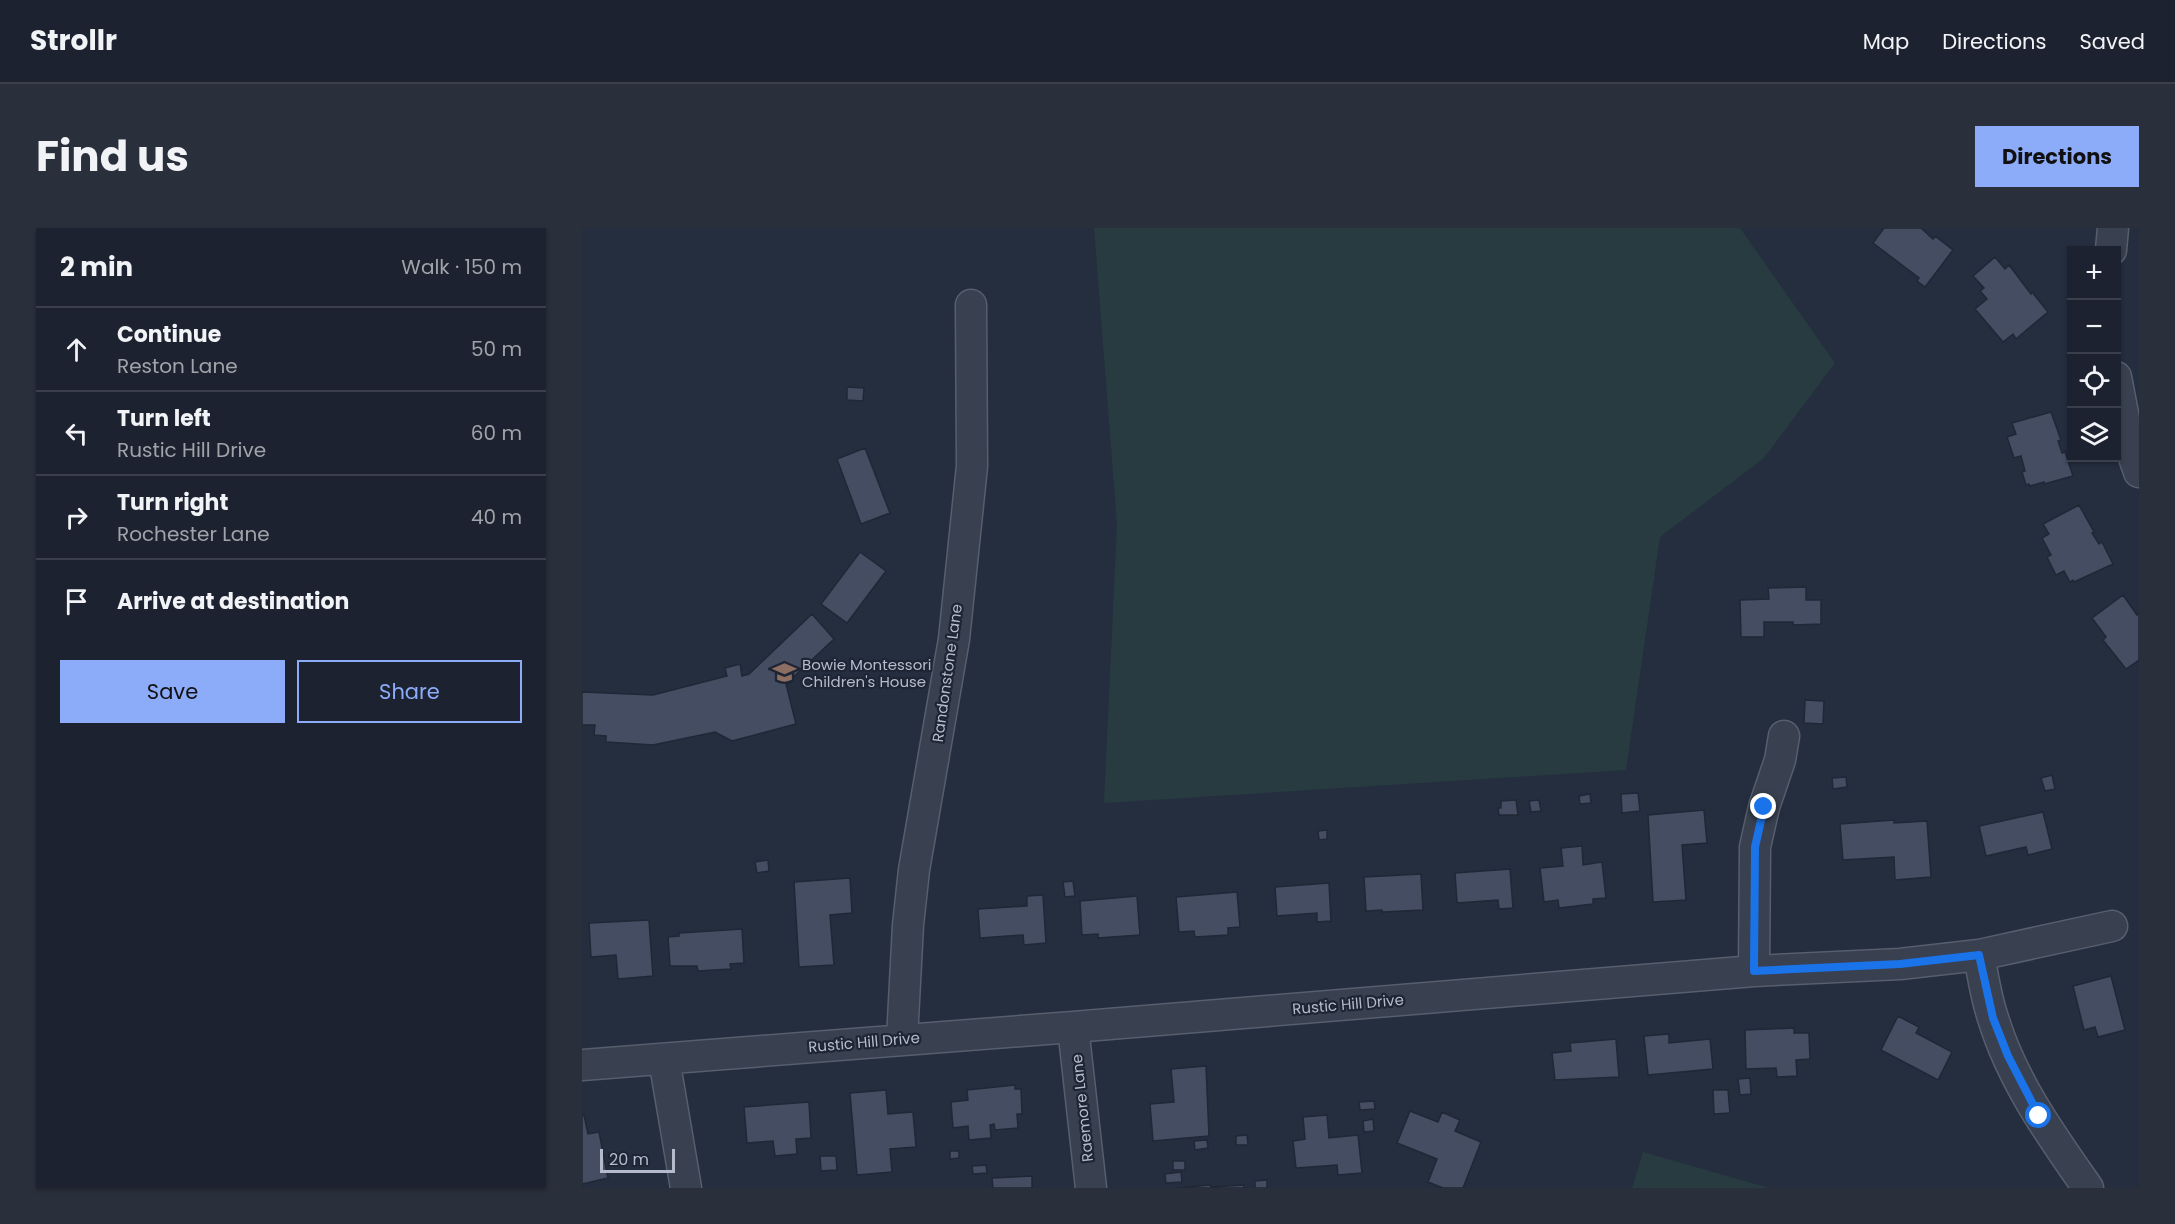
<!DOCTYPE html>
<html lang="en">
<head>
<meta charset="utf-8">
<style>
  body { margin:0; font-family:Poppins,sans-serif; background:#292f3b; color:#f1f3f6 }
  .controls { position:absolute; right:18px; top:18px; display:grid; overflow:hidden; border-radius:0px; box-shadow:0 2px 4px #0004 }
  .controls button { width:54px; height:54px; display:grid; place-items:center; padding:0; border:0; border-bottom:2px solid #3a3f4b; background:#1c222f; color:#f1f3f6; font:30px sans-serif }
  .scale { position:absolute; left:18px; bottom:15px; width:75px; box-sizing:border-box; padding-left:6px; border:3px solid #b5bbca; border-top:0; font-size:16px; line-height:21px; white-space:nowrap; color:#b5bbca; -webkit-text-stroke:4px #1e2534; paint-order:stroke }
  .stop { position:absolute; width:18px; height:18px; margin:-14px; border:4px solid #1a73e8; border-radius:50%; background:#fff }
  .stop.end { background:#1a73e8; border-color:#fff; box-shadow:0 2px 6px #0008 }
  .list { margin:0; padding:0; list-style:none }
  h2 { display:flex; justify-content:space-between; align-items:center; height:78px; margin:0; padding:0 24px; font-size:26px }
  h2 small { font-size:20px; font-weight:400; color:#a0a4aa }
  .list li { display:grid; grid-template-columns:39px 1fr auto; gap:18px; align-items:center; box-sizing:border-box; height:84px; padding:0 24px; border-top:2px solid #3a3f4b }
  .list b { display:block; font-size:22px; white-space:nowrap }
  .list p { margin:0; font-size:20px; white-space:nowrap; color:#a0a4aa }
  .list em { font-size:20px; font-style:normal; color:#a0a4aa }
  .actions { display:flex; gap:12px; padding:18px 24px }
  .actions a { flex:1; padding:14px 0; border:2px solid #8cabf8; border-radius:0px; text-align:center; font-size:21px; color:#8cabf8 }
  .actions .main { background:#8cabf8; color:#111 }
  .icon { flex:none; width:33px; height:33px; fill:none; stroke:currentColor; stroke-width:2; stroke-linecap:round; stroke-linejoin:round }
  .map { position:relative; flex:none; width:1557px; height:960px; overflow:hidden; border-radius:0px }
  header { display:flex; align-items:center; gap:36px; box-sizing:border-box; height:84px; padding:0 30px; background:#1c222f; border-bottom:2px solid #3a3f4b }
  header strong { font-size:28px }
  nav { display:flex; gap:33px; margin-inline-start:auto; font-size:21px }
  .intro { display:flex; align-items:center; justify-content:space-between; box-sizing:border-box; height:144px; padding:0 36px }
  h1 { margin:0; font-size:42px }
  .button { padding:15px 27px; border-radius:0px; background:#8cabf8; color:#111; font-size:21px; font-weight:700 }
  main { display:flex; gap:36px; padding:0 36px }
  aside { flex:1; background:#1c222f; border-radius:0px; box-shadow:0 2px 4px #0004 }
  .map>svg:first-child { display:block }
  .green { fill:#273b40 }
  .building { fill:#444d61; stroke:#202736; stroke-width:1.5 }
  .lines { fill:none; stroke-linecap:round; stroke-linejoin:round }
  .street-casing { stroke:#575e6d; stroke-width:33 }
  .street { stroke:#39404f; stroke-width:30 }
  .route { stroke:#1a73e8; stroke-width:8 }
  .labels { text-anchor:middle; dominant-baseline:central; stroke-width:4.5; stroke-linejoin:round; paint-order:stroke }
  .poi-label { font-size:15px; fill:#b5bbca; stroke:#1e2534; text-anchor:start }
  .street-label { font-size:15px; fill:#b5bbca; stroke:#1e2534 }
</style>
</head>
<body>
<header>
<strong>Strollr</strong>
<nav><a>Map</a><a>Directions</a><a>Saved</a></nav>
</header>
<div class="intro"><h1>Find us</h1><a class="button">Directions</a></div>
<main>
<aside>
<h2>2 min<small>Walk · 150 m</small></h2>
<ul class="list">
<li><svg class="icon" aria-label="ahead" viewBox="0 0 24 24"><path d="M12 20V5M6 11l6-6 6 6"/></svg><div><b>Continue</b><p>Reston Lane</p></div><em>50 m</em></li>
<li><svg class="icon" aria-label="left" viewBox="0 0 24 24"><path d="M17 20v-9H6M10 6l-5 5 5 5"/></svg><div><b>Turn left</b><p>Rustic Hill Drive</p></div><em>60 m</em></li>
<li><svg class="icon" aria-label="right" viewBox="0 0 24 24"><path d="M7 20v-9h11M14 6l5 5-5 5"/></svg><div><b>Turn right</b><p>Rochester Lane</p></div><em>40 m</em></li>
<li><svg class="icon" aria-label="arrive" viewBox="0 0 24 24"><path d="M6 21V4h12l-3 4 3 4H6"/></svg><div><b>Arrive at destination</b></div></li>
</ul>
<div class="actions"><a class="main">Save</a><a>Share</a></div>
</aside>
<div class="map">
<svg width="1557" height="960" viewBox="0 0 1557 960">
  <rect width="100%" height="100%" fill="#252e3f"/>
  <!-- green -->
  <path class="green" d="M512 0H1158L1253 135 1182 230 1078 309 1044 542 522 575 535 296Z
    M1061 924 1187 960H1050Z"/>
  <!-- building -->
  <path class="building" d="M1302 0H1339L1351 11 1353 8 1371 22 1343 59 1335 53 1337 50 1291 15Z
    M1413 29 1423 41 1427 37 1449 66 1450 64 1466 84 1434 111 1431 106 1421 114 1393 81 1405 71 1398 63 1402 60 1391 48Z
    M265 159 282 160 281 173 265 172Z
    M1469 184 1479 212 1476 213 1480 225 1483 224 1491 248 1462 256V254L1448 258 1447 256 1444 257 1440 244 1443 243 1439 228 1432 230 1425 209 1434 206 1430 195Z
    M283 220 308 285 279 296 255 231Z
    M1497 277 1512 304 1510 305 1517 316 1520 314 1531 336 1492 354 1491 352 1488 354 1482 343 1474 347 1465 329 1469 327 1460 310 1467 306 1461 296Z
    M278 324 304 343 265 395 239 376Z
    M1224 359V372H1239V396L1211 397V394H1182V409H1159L1158 372 1187 371 1186 360Z
    M1541 367 1555 387 1557 385V432L1544 441 1521 412 1524 409 1510 390Z
    M230 386 252 411 204 456 214 496 150 513 133 504 71 517 24 514V508L12 507 13 497H0V464L71 467 145 448 143 440 158 436 160 448 167 446Z
    M1223 472 1242 473 1241 496 1222 495Z
    M1470 547 1473 561 1463 563 1459 550Z
    M1264 549 1265 559 1251 561 1250 550Z
    M1056 565 1058 583 1040 585 1039 566Z
    M1008 566 1009 575 998 576 997 568Z
    M934 572 936 587H917L916 580H919V573Z
    M957 572 959 583 949 584 947 573Z
    M1122 582 1125 615 1100 617 1104 672 1071 674 1066 587Z
    M1461 584 1470 621 1446 627 1444 619 1404 628 1397 598Z
    M1312 592V595L1345 593 1349 649 1313 652 1312 629 1261 632 1258 596Z
    M745 602V611L737 612 736 603Z
    M1000 618 1001 637 1020 634 1024 670 1011 671V676L977 680 976 672 962 674 958 640 981 638 979 620Z
    M186 632 187 643 175 645 173 634Z
    M928 641 931 680 917 681 916 672 875 675 873 645Z
    M839 646 841 682 800 684V682L784 683 782 649Z
    M268 650 270 685 248 687 252 737 217 739 212 654Z
    M491 653 493 668 483 669 481 654Z
    M747 655 749 693 735 694V685L695 688 693 659Z
    M655 664 658 699 646 700V707L613 709 612 703 597 704 594 669Z
    M461 667 464 715 442 717 441 707 398 710 396 681 445 678V668Z
    M555 668 558 707 516 710V706L500 707 498 673Z
    M67 692 71 748 36 751 34 727 9 729 7 695Z
    M160 701 162 735 148 736 149 741 116 743 115 738H88L86 709 97 708V705Z
    M1529 748 1543 802 1516 809 1513 799 1502 802 1491 758Z
    M1316 788 1337 799 1334 805 1370 824 1356 852 1299 822Z
    M1212 800V805H1227L1228 831 1214 832 1215 848 1195 849 1194 840 1164 841 1163 802Z
    M1087 806V815L1128 811 1131 841 1066 847 1062 808Z
    M1034 811 1037 849 973 852 970 825 989 823 988 815Z
    M624 838 627 908 571 913 568 876 592 874 589 841Z
    M1168 850 1169 866 1158 867 1156 851Z
    M433 857V861H439L440 886H435L436 900 413 902 412 896 408 897 409 910 387 912 386 898 371 900 369 874 386 872 385 862Z
    M304 862 306 886 331 884 334 919 308 921 310 944 275 947 268 865Z
    M1131 862H1146L1148 885 1132 886Z
    M792 873 793 881 778 882 777 874Z
    M227 874 229 910 214 911 215 926 193 928 191 913 165 915 162 879Z
    M828 883 856 894 860 884 878 892 873 903 899 914 881 960H861L846 954 855 931 815 915Z
    M2 887 6 906 17 904 26 950 0 956V888Z
    M745 887 747 910 776 907 780 945 756 947 755 937 714 940 711 913 723 911 721 889Z
    M791 891 792 903 782 904 781 893Z
    M665 907 666 917H654V908Z
    M625 912 626 920 613 922 612 913Z
    M368 923H377V930L368 931Z
    M238 928H254L255 942 239 943Z
    M591 933H603V942H591Z
    M404 937 405 945 391 946 390 938Z
    M599 944 600 954 584 955 583 946Z
    M450 948V960H411L410 950Z
    M685 952V960H673V953Z
    M628 957 629 959 662 957V960H595Z"/>
  <g class="lines">
    <defs>
      <path id="street" d="M1529 22 1531 0
        M1534 149 1546 212 1557 244
        M1397 727C1401 748 1404 770 1411 790 1430 853 1469 907 1506 960
        M1172 743 1173 619 1182 579 1198 532 1202 508
        M491 799 509 960
        M320 811 326 697 332 642 372 411 390 238 389 77
        M82 831 104 960
        M0 837 491 799 1172 743 1318 736 1397 727 1530 698"/>
    </defs>
    <!-- street casing -->
    <use href="#street" class="street-casing"/>
    <!-- street -->
    <use href="#street" class="street"/>
  </g>
  <g class="lines">
    <!-- route -->
    <path class="route" d="M1182 579 1173 619 1172 743 1318 736 1397 727 1411 790 1426 828 1457 888"/>
  </g>
  <!-- icons -->
  <defs>
    <symbol id="school-bare" viewBox="-9 -9 18 18"><path d="M0-5L7-2L0 1L-7-2ZM-4 1L0 2.5L4 1V4Q0 6-4 4Z" fill="#8d6e63" stroke="#1e2534" stroke-width="2.5" paint-order="stroke"/></symbol>
  </defs>
  <g fill-rule="evenodd">
    <use href="#school-bare" x="186" y="428" width="33" height="33"/>
  </g>
  <g class="labels">
    <!-- poi labels -->
    <g class="poi-label">
      <text x="220" y="436">Bowie Montessori<tspan x="220" dy="17">Children's House</tspan></text>
    </g>
    <!-- street labels -->
    <g class="street-label">
      <text transform="translate(365 445) rotate(-82)">Randonstone Lane</text>
      <text transform="translate(766 776) rotate(-5)">Rustic Hill Drive</text>
      <text transform="translate(282 814) rotate(-5)">Rustic Hill Drive</text>
      <text transform="translate(500 880) rotate(-96)">Raemore Lane</text>
    </g>
  </g>
</svg>
<div class="controls">
<button>+</button>
<button>−</button>
<button><svg class="icon" aria-label="locate" viewBox="0 0 24 24"><circle cx="12" cy="12" r="6"/><path d="M12 2v4M12 18v4M2 12h4M18 12h4"/></svg></button>
<button><svg class="icon" aria-label="layers" viewBox="0 0 24 24"><path d="M12 4l9 5-9 5-9-5zM3 14l9 5 9-5"/></svg></button>
</div>
<div class="scale">20 m</div>
<div class="stop" style="left:1457px;top:888px"></div>
<div class="stop end" style="left:1182px;top:579px"></div>
</div>
</main>
</body>
</html>
